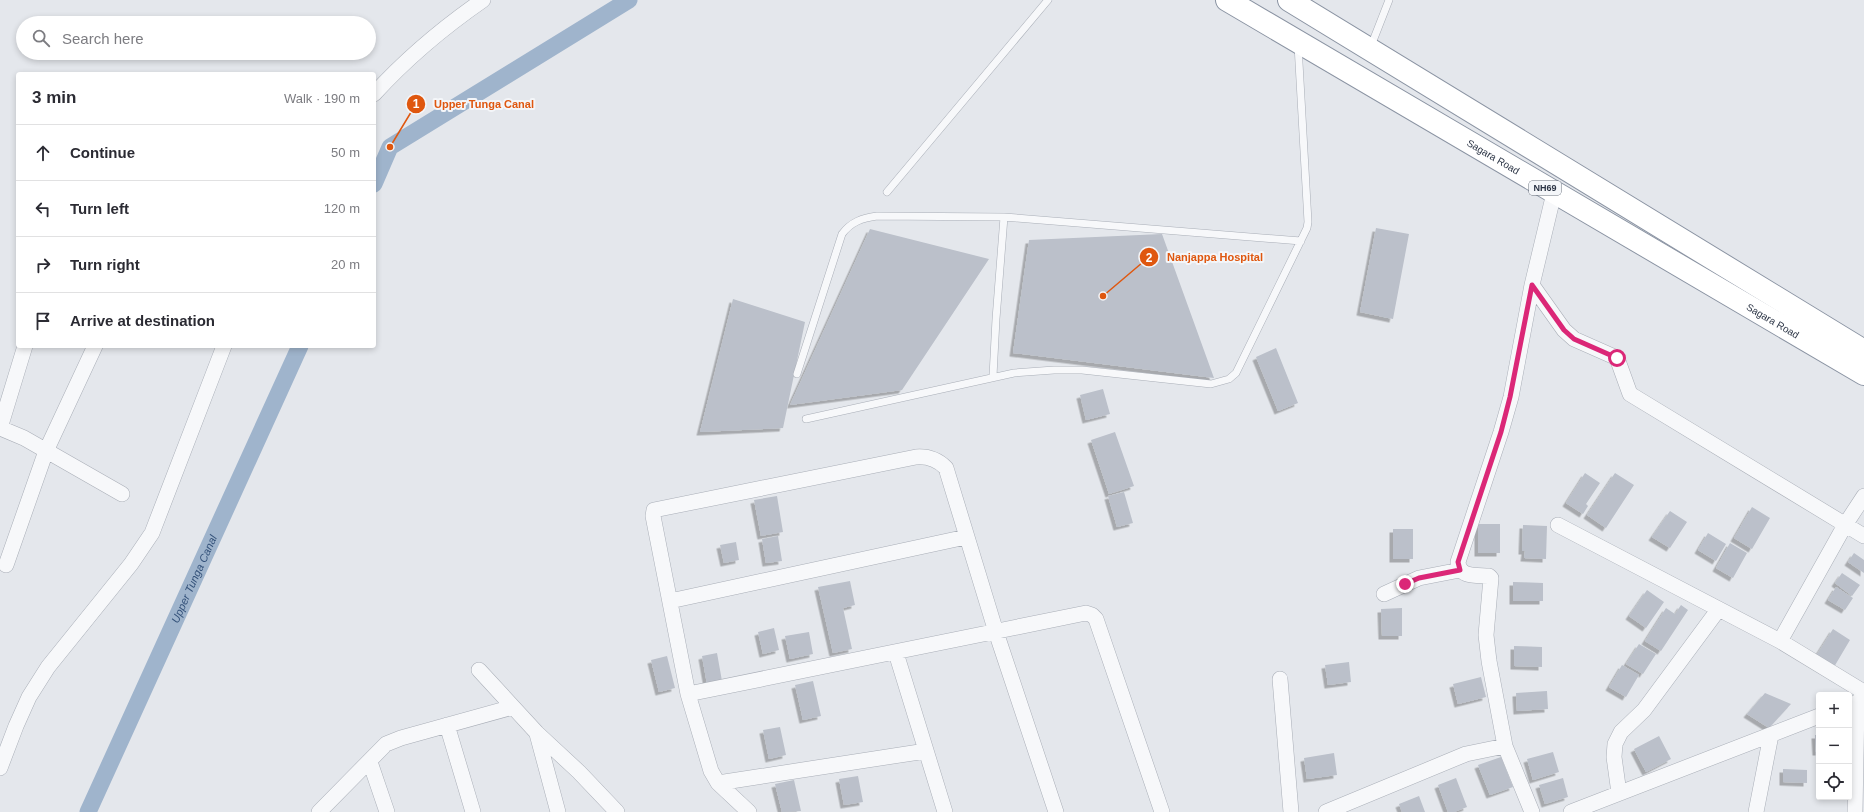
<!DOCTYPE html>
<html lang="en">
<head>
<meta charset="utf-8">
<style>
  body { margin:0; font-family:Arial,sans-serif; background:#f2f2f3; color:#2b2b33 }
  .controls { position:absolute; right:12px; bottom:12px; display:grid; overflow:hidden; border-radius:4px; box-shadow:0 2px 6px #0003 }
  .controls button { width:36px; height:36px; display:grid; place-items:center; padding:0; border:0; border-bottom:1px solid #e1e1e2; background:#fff; color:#2b2b33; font:20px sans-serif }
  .stop { position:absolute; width:12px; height:12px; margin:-9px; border:3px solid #db2777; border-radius:50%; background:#fff }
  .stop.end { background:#db2777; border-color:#fff; box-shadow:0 1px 4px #0008 }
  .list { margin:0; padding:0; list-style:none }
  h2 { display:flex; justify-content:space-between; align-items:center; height:52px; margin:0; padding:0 16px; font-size:17px }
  h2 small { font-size:13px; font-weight:400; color:#7c7c81 }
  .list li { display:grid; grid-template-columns:26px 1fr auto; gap:12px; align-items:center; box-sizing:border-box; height:56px; padding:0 16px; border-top:1px solid #e1e1e2 }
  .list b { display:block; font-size:15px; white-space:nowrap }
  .list em { font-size:13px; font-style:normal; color:#7c7c81 }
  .icon { flex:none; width:22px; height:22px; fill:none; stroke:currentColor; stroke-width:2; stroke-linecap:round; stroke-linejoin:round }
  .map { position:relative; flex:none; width:1864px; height:812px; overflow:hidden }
  .search { position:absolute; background:#fff; box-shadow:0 2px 6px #0003; left:16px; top:16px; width:360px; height:44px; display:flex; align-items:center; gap:10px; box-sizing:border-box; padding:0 14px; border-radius:22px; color:#7c7c81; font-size:15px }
  .panel { position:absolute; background:#fff; box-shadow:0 2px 6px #0003; left:16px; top:72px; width:360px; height:276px; border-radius:4px }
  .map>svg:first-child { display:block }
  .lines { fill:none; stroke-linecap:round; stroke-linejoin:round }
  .canal { stroke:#9fb4cc; stroke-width:17 }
  .building { fill:#bbc0ca; filter:url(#shadow) }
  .service-casing { stroke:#a9aeb7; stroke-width:8 }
  .minor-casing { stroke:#a9aeb7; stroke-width:16 }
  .trunk-casing { stroke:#8b94a3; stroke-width:24 }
  .service { stroke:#f7f8fa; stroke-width:7 }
  .minor { stroke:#f7f8fa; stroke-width:15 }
  .trunk { stroke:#fff; stroke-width:22 }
  .route { stroke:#db2777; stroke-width:5 }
  .labels { text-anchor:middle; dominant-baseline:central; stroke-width:4; stroke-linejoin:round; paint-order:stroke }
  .shield { fill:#f4f6f9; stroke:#676e7b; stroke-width:1 }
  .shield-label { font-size:9px; font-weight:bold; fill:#2b3445 }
  .street-label { font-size:10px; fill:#2b3445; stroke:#f4f6f9 }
  .water-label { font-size:11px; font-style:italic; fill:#34527a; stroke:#f4f6f9 }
  .leader { fill:none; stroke:#df570f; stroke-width:1.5 }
  .callout-dot { fill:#df570f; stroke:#f4f6f9; stroke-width:1.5 }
  .mark-label { font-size:12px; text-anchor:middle; font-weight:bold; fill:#fff }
  .callout-label { font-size:11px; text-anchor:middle; font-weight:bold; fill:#df570f; stroke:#f4f6f9; stroke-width:4; stroke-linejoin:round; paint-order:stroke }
</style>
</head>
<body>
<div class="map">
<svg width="1864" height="812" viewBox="0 0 1864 812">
  <defs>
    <filter id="shadow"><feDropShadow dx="-3.5" dy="3.5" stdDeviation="0" flood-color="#0004"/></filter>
  </defs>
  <rect width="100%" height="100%" fill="#e4e7ec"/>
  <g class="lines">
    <!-- canal -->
    <g class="canal">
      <path d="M374 184 390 147 629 0"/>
      <path id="s1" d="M88 812 300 346"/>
    </g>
  </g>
  <!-- building -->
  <path class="building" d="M1376 228 1409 234 1393 319 1360 312Z
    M870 229 989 259 902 390 790 405Z
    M1162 234 1214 378 1013 353 1029 240Z
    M733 299 805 322 783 428 700 432Z
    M1276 348 1298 403 1278 411 1256 357Z
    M1103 389 1110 414 1086 420 1080 395Z
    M1115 432 1134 486 1109 494 1091 440Z
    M1585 473 1600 483 1586 504 1588 506 1583 514 1566 503Z
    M1615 473 1634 485 1606 528 1587 515Z
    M1124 492 1133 523 1117 527 1108 496Z
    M777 496 783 532 761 536 754 500Z
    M1752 507 1770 518 1752 549 1734 538Z
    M1670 511 1687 522 1670 548 1652 537Z
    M1478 524H1500V553H1478Z
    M1523 525 1547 526 1546 559 1524 558 1525 551H1522Z
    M1393 529H1413V559H1393Z
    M1708 533 1726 544 1716 561 1698 550Z
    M778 536 782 561 766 563 762 539Z
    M736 542 739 560 724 563 720 545Z
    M1730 543 1747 553 1733 578 1716 568Z
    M1854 553 1864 560V573L1848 562Z
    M1842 573 1860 585 1852 596 1835 583Z
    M850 581 855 605 843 608 852 649 833 653 818 587Z
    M1513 582 1543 583V601H1513Z
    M1836 587 1853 598 1845 610 1828 600Z
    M1647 590 1664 602 1646 628 1629 616Z
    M1681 605 1688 610 1661 651 1645 641 1666 608 1675 614Z
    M1402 608V636H1382L1381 609Z
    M774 628 779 650 763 654 758 632Z
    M1833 629 1850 640 1834 667 1816 656Z
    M809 632 813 654 790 659 785 636Z
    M1639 644 1656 654 1643 674 1626 664Z
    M1514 646 1542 647V667L1514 666Z
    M717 653 722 681 707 684 702 656Z
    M667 656 675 688 659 692 651 660Z
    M1349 662 1351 682 1328 685 1325 665Z
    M1622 665 1639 675 1626 697 1609 687Z
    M1481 677 1486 697 1458 704 1453 684Z
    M813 681 821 716 803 720 795 685Z
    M1547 691 1548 709 1517 711 1516 693Z
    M1765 693 1791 704 1769 728 1747 714Z
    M780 727 786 755 769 759 763 730Z
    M1815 735H1819V752H1816Z
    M1659 736 1671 759 1646 772 1634 749Z
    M1553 752 1559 772 1533 780 1527 759Z
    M1334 753 1337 775 1307 779 1304 758Z
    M1501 757 1513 787 1490 795 1478 765Z
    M1783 769 1807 770V783L1783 782Z
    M858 776 863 802 844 805 839 779Z
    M1456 778 1467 807 1454 812H1448L1438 785Z
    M1563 778 1568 797 1545 804 1539 785Z
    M794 780 801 811 782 812 775 784Z
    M1419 796 1425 812H1402L1399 804Z"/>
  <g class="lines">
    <defs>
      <path id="service" d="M1371 46 1389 0
        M887 192 1048 0
        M797 374 842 234C851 222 862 218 877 216L1004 217 1301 241
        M993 376 996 319 1004 217
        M806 419 1014 373 1054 370H1082L1211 384 1229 379 1236 373 1307 228 1308 222 1298 45"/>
      <path id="minor" d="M374 94C406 59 444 27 483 0
        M1532 285 1564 330 1574 339 1617 358 1630 394 1864 536
        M0 428 24 438 122 494
        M0 428 25 346
        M1558 525 1780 641 1864 692
        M6 565 46 451 95 346
        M1384 594 1419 578 1460 570
        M670 601 966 537
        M1780 641 1845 525 1864 496
        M896 653 945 812
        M479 670 537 733 579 772 617 812
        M1280 679 1291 812
        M688 694 1086 613 1092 615 1096 619 1162 812
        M447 725 473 812
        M537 734 558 812
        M370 762 387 812
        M0 768 16 726 29 697 48 667 131 564 152 533 224 346
        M718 783 926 751
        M1619 793 1614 757 1615 744 1621 732 1644 710 1718 610
        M319 812 386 744 401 738 513 707
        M749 812 718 783 711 771 688 694 653 516 654 510 916 457C928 456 937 459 946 468L996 632 1056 812
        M1326 812 1466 754 1505 746
        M1532 812 1505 746 1489 661 1486 635 1491 578 1489 576C1477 575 1459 578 1458 562L1501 432 1511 397 1532 285 1554 193
        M1571 812 1819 716
        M1756 812 1771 735
        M1855 812 1857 702"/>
      <g id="trunk">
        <path id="s2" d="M1227 0 1864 374"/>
        <path d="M1289 0 1864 351"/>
      </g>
    </defs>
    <!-- service casing -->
    <use href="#service" class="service-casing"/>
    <!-- minor casing -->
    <use href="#minor" class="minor-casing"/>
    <!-- trunk casing -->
    <use href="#trunk" class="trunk-casing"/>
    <!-- service -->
    <use href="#service" class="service"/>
    <!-- minor -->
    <use href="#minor" class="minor"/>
    <!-- trunk -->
    <use href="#trunk" class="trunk"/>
  </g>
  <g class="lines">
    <!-- route -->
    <path class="route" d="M1405 584 1419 578 1460 570 1458 562 1501 432 1510 397 1532 285 1564 330 1574 339 1617 358"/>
  </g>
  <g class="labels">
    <!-- shield labels -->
    <rect class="shield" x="1529" y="181" width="32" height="14" rx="3"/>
    <g class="shield-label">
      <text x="1545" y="188">NH69</text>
    </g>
    <!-- street labels -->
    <g class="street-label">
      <text stroke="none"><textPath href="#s2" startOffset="309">Sagara Road</textPath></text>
      <text stroke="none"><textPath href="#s2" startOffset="633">Sagara Road</textPath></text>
    </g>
    <!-- water labels -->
    <g class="water-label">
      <text stroke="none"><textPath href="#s1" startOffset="256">Upper Tunga Canal</textPath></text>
    </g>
  </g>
  <!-- callouts -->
  <path class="leader" d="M390 147L416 104M1103 296L1149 257"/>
  <g class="callout-dot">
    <circle cx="390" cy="147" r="4"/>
    <circle cx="1103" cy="296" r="4"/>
    <circle cx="416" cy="104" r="10"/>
    <circle cx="1149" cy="257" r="10"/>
  </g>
  <g class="mark-label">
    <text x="416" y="108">1</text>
    <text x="1149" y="262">2</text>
  </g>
  <g class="callout-label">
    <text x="484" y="108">Upper Tunga Canal</text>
    <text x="1215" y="261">Nanjappa Hospital</text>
  </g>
</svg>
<div class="controls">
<button>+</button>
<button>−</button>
<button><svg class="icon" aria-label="locate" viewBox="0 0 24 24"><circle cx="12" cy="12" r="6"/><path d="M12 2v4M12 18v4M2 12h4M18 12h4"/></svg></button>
</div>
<div class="stop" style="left:1617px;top:358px"></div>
<div class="stop end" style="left:1405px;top:584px"></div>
<div class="search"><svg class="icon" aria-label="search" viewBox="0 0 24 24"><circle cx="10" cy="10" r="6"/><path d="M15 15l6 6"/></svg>Search here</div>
<section class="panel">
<h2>3 min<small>Walk · 190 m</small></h2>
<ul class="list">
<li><svg class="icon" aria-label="ahead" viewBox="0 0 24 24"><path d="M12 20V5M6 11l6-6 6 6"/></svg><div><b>Continue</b></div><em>50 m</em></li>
<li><svg class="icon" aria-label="left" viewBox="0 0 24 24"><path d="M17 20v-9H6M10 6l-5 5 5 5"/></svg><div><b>Turn left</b></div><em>120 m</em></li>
<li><svg class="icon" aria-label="right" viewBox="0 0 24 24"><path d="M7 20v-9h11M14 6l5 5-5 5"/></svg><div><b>Turn right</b></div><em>20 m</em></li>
<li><svg class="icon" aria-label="arrive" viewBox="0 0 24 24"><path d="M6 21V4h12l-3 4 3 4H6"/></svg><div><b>Arrive at destination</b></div></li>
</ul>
</section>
</div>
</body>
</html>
